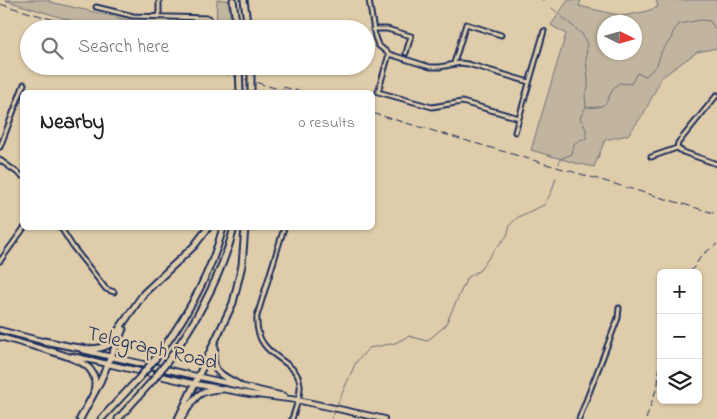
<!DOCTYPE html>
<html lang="en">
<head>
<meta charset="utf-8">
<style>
  body { margin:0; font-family:"Indie Flower",sans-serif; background:#f2f2f2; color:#222 }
  .controls { position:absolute; right:15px; bottom:15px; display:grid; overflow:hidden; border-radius:8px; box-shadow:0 1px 4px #0004 }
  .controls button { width:45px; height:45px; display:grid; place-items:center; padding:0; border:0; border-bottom:1px solid #e0e0e0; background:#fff; color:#222; font:25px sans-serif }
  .compass { position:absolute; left:597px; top:15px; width:45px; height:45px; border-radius:50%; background:#fff; box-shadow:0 1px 4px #0004; rotate:95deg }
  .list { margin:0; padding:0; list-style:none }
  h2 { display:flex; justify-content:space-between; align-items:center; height:65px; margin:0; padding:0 20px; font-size:21px }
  h2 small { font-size:16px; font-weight:400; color:#767676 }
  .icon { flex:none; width:28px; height:28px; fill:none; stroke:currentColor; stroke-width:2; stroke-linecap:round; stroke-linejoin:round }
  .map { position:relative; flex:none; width:717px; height:419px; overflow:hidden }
  .search { position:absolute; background:#fff; box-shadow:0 1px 4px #0004; left:20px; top:20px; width:355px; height:55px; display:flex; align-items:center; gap:12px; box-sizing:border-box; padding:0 18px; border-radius:28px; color:#767676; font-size:19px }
  .panel { position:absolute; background:#fff; box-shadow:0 1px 4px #0004; left:20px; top:90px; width:355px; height:140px; border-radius:8px }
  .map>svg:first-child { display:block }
  .green { fill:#c2b59f; stroke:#6e727e; fill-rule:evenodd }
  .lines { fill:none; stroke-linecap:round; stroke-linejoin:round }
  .stream { stroke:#686d7c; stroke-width:1 }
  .minor-casing { stroke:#1b2f5e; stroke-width:7 }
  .secondary-casing { stroke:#1b2f5e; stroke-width:8 }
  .primary-casing { stroke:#1b2f5e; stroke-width:8 }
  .motorway-casing { stroke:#1b2f5e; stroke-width:9 }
  .minor { stroke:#dfccaa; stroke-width:3 }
  .secondary { stroke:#dfccaa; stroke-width:4 }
  .primary { stroke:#dfccaa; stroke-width:4.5 }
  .motorway { stroke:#dfccaa; stroke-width:5 }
  .rail { stroke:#1b2f5e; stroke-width:1; stroke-dasharray:8 4; stroke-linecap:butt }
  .motorway-bridge-casing { stroke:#1b2f5e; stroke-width:9; stroke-linecap:butt }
  .motorway-bridge { stroke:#dfccaa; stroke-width:5 }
  .labels { text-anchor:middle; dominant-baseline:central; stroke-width:5; stroke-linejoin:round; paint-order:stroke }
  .street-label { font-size:21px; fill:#1b2f5e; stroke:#dfccaa }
</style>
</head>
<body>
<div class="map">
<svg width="717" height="419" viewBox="0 0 717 419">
  <rect width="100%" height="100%" fill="#dfccaa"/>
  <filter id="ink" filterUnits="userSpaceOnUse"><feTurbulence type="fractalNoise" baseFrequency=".02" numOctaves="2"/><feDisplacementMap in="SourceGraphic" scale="10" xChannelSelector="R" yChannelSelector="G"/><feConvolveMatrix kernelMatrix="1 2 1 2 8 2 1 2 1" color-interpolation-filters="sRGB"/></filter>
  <g filter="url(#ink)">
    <!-- green -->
    <path class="green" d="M4 0H49L50 2 168 29H99Z
      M217 0H228L232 29H216Z
      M568 0H581L579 6 622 16 644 12 658 7 656 0H717V48L697 52 662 77 644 113 628 135 605 140 594 167 575 163 531 150 566 34 551 25ZM634 22V52H604V22Z"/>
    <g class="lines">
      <!-- stream -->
      <path class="stream" d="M542 0H543
        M552 8 582 34 587 44 586 59 588 79V88L585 95 586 107 580 118 586 129V139L580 140 574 144 572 154 560 159 559 164
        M587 107C613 110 604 95 619 83L631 84 637 73 646 76 657 65 662 50 671 39 673 32 679 24 701 20 710 21 717 32
        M337 405 356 362 369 348 395 343 409 336 427 341 445 326 467 278 480 270 495 249 507 236 510 225 518 217 544 205 551 193 556 178
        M331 419 335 411"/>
      <defs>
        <path id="minor" d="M369 0 375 37 378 45 389 54 430 67H440L460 63 468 64 529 82
          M96 7 133 16 209 18
          M159 17V0
          M373 29H387L411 36 406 53
          M389 54 378 92 432 107 462 102 519 118
          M454 63 466 24 501 35
          M515 132 544 31
          M0 147 24 84
          M677 148 678 143 717 95
          M651 157 677 148 683 152 717 164
          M0 160 22 176
          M61 228 73 247 106 289 114 292
          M284 228 257 316C254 361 298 356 300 385 301 396 295 409 292 419
          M0 261 24 228
          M579 419 618 318 619 308"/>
        <path id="secondary" d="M0 330 46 342
          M0 337 53 352
          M82 350 112 357
          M72 356 108 364"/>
        <path id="primary" d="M112 357 284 396
          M108 364 195 384 250 394 297 400 384 419"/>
        <path id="motorway" d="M233 0 237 29
          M244 0 248 29
          M44 341C62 344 92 354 108 345L144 293 194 246 208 228
          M215 347C209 372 220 374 239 385
          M51 351C71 358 101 363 94 391
          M155 359C185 320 210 276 223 228
          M167 362C197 321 221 277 234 228
          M182 417C196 397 196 390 222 389
          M80 419 99 384 123 329
          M101 419 140 377
          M118 419 153 380
          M178 419 233 303 242 265 245 228"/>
      </defs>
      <!-- minor casing -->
      <use href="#minor" class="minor-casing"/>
      <!-- secondary casing -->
      <use href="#secondary" class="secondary-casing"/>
      <!-- primary casing -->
      <use href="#primary" class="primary-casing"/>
      <!-- motorway casing -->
      <use href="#motorway" class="motorway-casing"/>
      <!-- minor -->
      <use href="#minor" class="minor"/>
      <!-- secondary -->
      <use href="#secondary" class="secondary"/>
      <!-- primary -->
      <use href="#primary" class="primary"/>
      <!-- motorway -->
      <use href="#motorway" class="motorway"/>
      <!-- rail -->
      <path class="rail" d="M0 4 85 29
        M199 66 289 92
        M283 87 303 92
        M372 113 717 214
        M690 273 702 255 717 244
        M646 419 658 384 661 351"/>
      <defs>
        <path id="motorway-bridge" d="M239 66 240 92
          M251 66V92
          M140 377 155 359
          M153 380 167 362"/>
      </defs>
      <!-- motorway-bridge casing -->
      <use href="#motorway-bridge" class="motorway-bridge-casing"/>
      <!-- motorway-bridge -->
      <use href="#motorway-bridge" class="motorway-bridge"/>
    </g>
  </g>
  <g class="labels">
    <!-- street labels -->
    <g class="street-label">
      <text transform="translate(152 349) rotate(13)">Telegraph Road</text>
    </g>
  </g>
</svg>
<div class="controls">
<button>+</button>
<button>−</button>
<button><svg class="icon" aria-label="layers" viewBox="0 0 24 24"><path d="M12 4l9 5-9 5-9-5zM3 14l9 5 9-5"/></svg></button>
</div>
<svg class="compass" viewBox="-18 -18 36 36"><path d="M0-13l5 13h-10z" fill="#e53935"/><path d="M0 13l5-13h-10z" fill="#767676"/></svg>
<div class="search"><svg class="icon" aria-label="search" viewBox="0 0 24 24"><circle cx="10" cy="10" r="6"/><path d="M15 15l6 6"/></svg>Search here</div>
<section class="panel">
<h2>Nearby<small>0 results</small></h2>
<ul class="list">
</ul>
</section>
</div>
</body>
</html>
